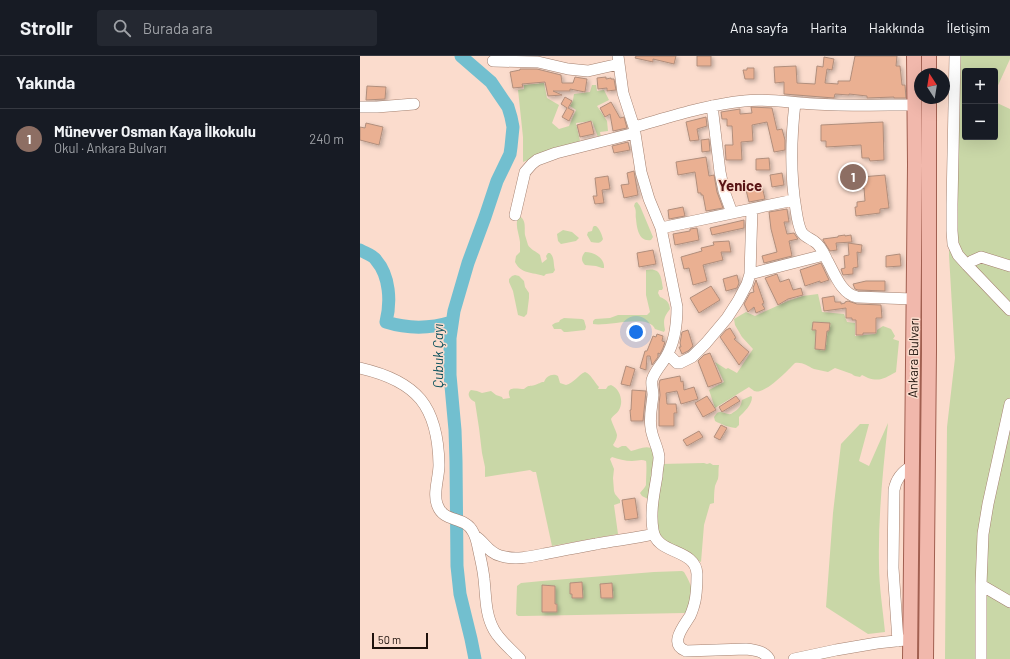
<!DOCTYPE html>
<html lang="tr">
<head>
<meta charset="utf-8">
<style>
  body { margin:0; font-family:Barlow,sans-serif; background:#242831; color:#f1f3f6 }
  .controls { position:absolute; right:12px; top:12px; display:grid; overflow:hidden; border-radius:4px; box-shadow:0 4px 16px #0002 }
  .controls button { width:36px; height:36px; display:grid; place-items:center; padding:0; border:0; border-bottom:1px solid #363941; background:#171b24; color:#f1f3f6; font:20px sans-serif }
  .compass { position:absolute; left:554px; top:12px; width:36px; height:36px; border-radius:50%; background:#171b24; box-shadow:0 4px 16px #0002; rotate:348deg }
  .scale { position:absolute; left:12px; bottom:10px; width:56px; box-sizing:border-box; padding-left:4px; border:2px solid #1f120c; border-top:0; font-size:11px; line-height:14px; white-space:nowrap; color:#1f120c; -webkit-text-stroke:3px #fbdccd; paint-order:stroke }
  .you { position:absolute; left:276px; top:276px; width:14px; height:14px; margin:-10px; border:3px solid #fff; border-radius:50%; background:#1a73e8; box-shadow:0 0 0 6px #1a73e833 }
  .badge { display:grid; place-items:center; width:26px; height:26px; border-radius:50%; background:#2563eb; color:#fff; font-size:13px; font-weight:700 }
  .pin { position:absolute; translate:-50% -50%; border:2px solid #fff; box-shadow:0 1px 4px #0006 }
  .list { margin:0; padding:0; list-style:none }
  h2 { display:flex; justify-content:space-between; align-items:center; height:52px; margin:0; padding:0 16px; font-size:17px }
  h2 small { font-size:13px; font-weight:400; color:#9ea1a6 }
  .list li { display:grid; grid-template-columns:26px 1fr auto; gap:12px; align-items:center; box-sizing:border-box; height:60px; padding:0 16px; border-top:1px solid #363941 }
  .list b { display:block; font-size:15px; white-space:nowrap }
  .list p { margin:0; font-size:13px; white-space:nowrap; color:#9ea1a6 }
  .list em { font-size:13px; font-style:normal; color:#9ea1a6 }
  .icon { flex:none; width:22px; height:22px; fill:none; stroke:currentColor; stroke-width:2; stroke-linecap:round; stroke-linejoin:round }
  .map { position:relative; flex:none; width:650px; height:603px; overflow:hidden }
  header { display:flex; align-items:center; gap:24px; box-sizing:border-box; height:56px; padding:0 20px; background:#171b24; border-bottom:1px solid #363941 }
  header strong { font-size:19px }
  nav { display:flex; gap:22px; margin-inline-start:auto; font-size:14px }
  .search { width:280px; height:36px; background:#242831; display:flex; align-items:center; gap:10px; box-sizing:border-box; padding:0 14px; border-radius:4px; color:#9ea1a6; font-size:15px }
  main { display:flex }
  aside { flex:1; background:#171b24 }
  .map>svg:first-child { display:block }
  .green { fill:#c9d7a7 }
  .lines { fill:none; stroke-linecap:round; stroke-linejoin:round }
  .river { stroke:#72bfcf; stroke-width:13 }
  .building { fill:#eab092; stroke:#b18e7c; filter:url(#shadow) }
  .minor-casing { stroke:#a48170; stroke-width:12 }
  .major-casing { stroke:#a15f50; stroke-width:16 }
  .minor { stroke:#fff; stroke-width:11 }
  .major { stroke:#f1b8ac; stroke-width:14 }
  .labels { text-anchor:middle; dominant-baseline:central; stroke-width:3; stroke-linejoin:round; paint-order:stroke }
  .street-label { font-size:13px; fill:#1f120c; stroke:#fbdccd }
  .water-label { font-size:14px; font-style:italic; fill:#0d525d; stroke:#fbdccd }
  .quarter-label { font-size:15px; font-weight:bold; fill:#581314; stroke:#fbdccd }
</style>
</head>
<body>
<header>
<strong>Strollr</strong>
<div class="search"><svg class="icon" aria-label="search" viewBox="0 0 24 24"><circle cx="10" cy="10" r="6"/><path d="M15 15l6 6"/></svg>Burada ara</div>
<nav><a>Ana sayfa</a><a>Harita</a><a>Hakkında</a><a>İletişim</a></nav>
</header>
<main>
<aside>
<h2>Yakında<small></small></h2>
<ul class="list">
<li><span class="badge" style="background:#8d6e63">1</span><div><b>Münevver Osman Kaya İlkokulu</b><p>Okul · Ankara Bulvarı</p></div><em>240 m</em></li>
</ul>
</aside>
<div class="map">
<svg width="650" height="603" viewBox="0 0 650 603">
  <defs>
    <filter id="shadow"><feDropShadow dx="2" dy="2" stdDeviation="2" flood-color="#0004"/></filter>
  </defs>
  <rect width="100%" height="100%" fill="#fbdccd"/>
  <!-- green -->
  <path class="green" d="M590 0H650V3L635 36V15H605V81H635V46L650 53V603H585L587 371 595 302 589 199Z
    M184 27 187 42 199 49 192 67 199 73 209 70 216 54 210 50 213 44 214 38 230 36 232 29H236L237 35 244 34 249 44 237 50 247 65 248 75 240 76 241 81H238L232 65 216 67 220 85 163 106V81L158 34 164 33V29Z
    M560 42H563L561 513 559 603H555Z
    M277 146 280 150 293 181 291 184C279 186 277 173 276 163 275 158 277 155 274 150L275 147Z
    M159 160C167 164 164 172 165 179 166 182 167 186 168 189 170 193 177 196 180 199L182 207 187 203 186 200 188 197H190C195 202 193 208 195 214L193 217 186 218 184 220C172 216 161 218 155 206L156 200 160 196C160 193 160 189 160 186 159 177 154 168 159 160Z
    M234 170H236C240 173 242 179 243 183 241 188 236 187 231 186L227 179 228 176 232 175 233 171Z
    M203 174 212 176 219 182 216 185 201 188 198 185 197 178Z
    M225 196C234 196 245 202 244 212H242L236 210 225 209C221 205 221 201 225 196Z
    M286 214C301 211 301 221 303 232L302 234H299L298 237 300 241C307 244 309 246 310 253 304 261 303 264 305 274L304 276 295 273C289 257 247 271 233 268V265L235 263 250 262 258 259H287L290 256 286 239Z
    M155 219 159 220 164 225 165 231 169 237V242L167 258 164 261 158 259 153 235 149 226V223L152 220Z
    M458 238 462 256 484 258 487 266 495 267V280L515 278 517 276V274L523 270 531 273 535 280 533 283 539 285 536 316C525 322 520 326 508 322 506 321 504 320 502 319L500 321 495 320 493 319 492 318 475 312 468 316C463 315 459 314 454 313 447 310 443 306 435 307 427 315 405 339 394 335 393 334 390 332 389 331L355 352 349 334 364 326 355 306 366 313 368 312 377 317 393 293 382 281 375 269 374 263 386 256 395 260 428 245 443 240Z
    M204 262 222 263 224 264 226 271 225 274 207 276H204L201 273H194L192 269 195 267 199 266 200 264Z
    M225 316C231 318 234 326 239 331L238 333H246L248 330 251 329C260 333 264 345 259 354 257 358 253 359 251 363 252 367 257 377 257 379 257 382 255 386 253 389L255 391 258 392 262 390H266L271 395C279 393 287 388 295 394L296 399 288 443 282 440 280 437C282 434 285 432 286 429 286 425 287 408 286 405 281 403 278 405 272 405 265 405 258 403 252 401L250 403 254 413 253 422 254 435 255 438 260 444V447L254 449 258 478 192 490 176 416H173L170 414 125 421V411L122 397 119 372 115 346C110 344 106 338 111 334L117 335 122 337 131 335 136 339 142 341 143 343 150 342C145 329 157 333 164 333 170 328 169 331 175 329 179 328 180 326 184 326 186 321 190 318 196 319L198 320 200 327 206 329C214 327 218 319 225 316Z
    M391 340 392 341C392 349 384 356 379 361V369L376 372C371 372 360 368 355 365L354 361 357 357C361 354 366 359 371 358 377 354 381 352 382 344Z
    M528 367C523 414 518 461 519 508 519 531 523 554 525 576L508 578 466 551 473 457 481 388 500 368H509L499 405 509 410Z
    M344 407 347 408 350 407 353 409H359C358 414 359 418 358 423 357 425 356 427 355 430 354 436 354 441 354 447L350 448 344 469 341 506 320 495 297 479 295 472 301 408Z
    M322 515 324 516C331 528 334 534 330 548 328 552 328 554 325 557L163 560H158L156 558 157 530 161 527 182 525 294 516Z"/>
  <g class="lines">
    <!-- river -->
    <path class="river" d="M101 0 131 26 148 51 151 61 153 71 151 91 150 98 137 125 125 161 108 207 94 255 90 282V319L95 374 96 405 97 510 100 538 111 583 115 603
      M0 194C5 197 13 199 16 204 30 220 31 246 26 266 48 273 69 273 92 266"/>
  </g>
  <!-- building -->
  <path class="building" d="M276 0H316L314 8 293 3V6L275 2Z
    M337 0H351V10H337Z
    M495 0H537L536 10H540L542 29H545L546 42H534V41L507 42V40L489 38V39L475 38 474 42 424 38V26L415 27 414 11 436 10 437 27 455 28 457 10 463 11 464 1 474 3 472 14 467 13 465 27 478 28V25H490Z
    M387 12H394V23H385L383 14H387Z
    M160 13H177L201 19 202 27H213L215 21 227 23 225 36 210 33V35H193L202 39 188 40 185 26 162 28 163 31 153 32 150 16 160 14Z
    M246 21V23L251 22V23H254L256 34 247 35V32L238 33 237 22Z
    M7 30 26 31 25 43 6 44Z
    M205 41 212 45 208 52 214 55 209 65 202 61 207 52 201 48Z
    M251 46 260 62 264 61 267 72 253 75 250 58 245 61 240 52Z
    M391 51 412 52 417 74 422 73 425 84V94L414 96 407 66 392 69 393 85 381 86 382 104H366L365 89H373L372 70H367V63H362L361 56 380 53V58L392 57Z
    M346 61 347 70 337 73 339 84 330 85 326 66Z
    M231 65 234 78 220 81 217 69Z
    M523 66 524 104 510 105 509 102H502L501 89 466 91V85H461V69Z
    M6 67 23 71 19 89 0 84V71L5 72Z
    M349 83 350 95 342 96 341 84Z
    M268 86 270 94 254 97 252 90Z
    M346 101 349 120 354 119 357 136 363 152 346 155 343 139H341V137H338L335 116 318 119 316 106Z
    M409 102 410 114H396V103Z
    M274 115 278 139 264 142 261 129 269 128 267 117Z
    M422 117 424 129 412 131 410 119Z
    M525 119 529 152 520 153V157L496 160 495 151H497V146L505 145 504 132H502L501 121Z
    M248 120 250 133 242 134 244 147 235 148 233 140H237L235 122Z
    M402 130 405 143 389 146 386 134Z
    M323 151 325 160 309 163 308 154Z
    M427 153 429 166H424L427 178 434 177 438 183 429 185 432 200 404 207 402 200 417 196 411 173 409 156Z
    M384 164V172L352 179 350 172Z
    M337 172 339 184 315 189 313 178 330 175V173Z
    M485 179V180L491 179 492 186 476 187 477 194 470 195 463 184V183L478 181V180Z
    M369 185 371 196H361L363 204 343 209 347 225 333 229 329 212 324 213 321 201 342 195 341 192 354 189 353 186Z
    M488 187 502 189 501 197 497 196 498 211 493 212V218L483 219 481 213 485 212 484 200 489 199Z
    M293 194 296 208 279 211 277 197Z
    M540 198 541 210 526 211V200Z
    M461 207 469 224 460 227V225L445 230 440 214Z
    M417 218 420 226 429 223 433 234 441 232 443 239 428 243 418 249 405 222Z
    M377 219 379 227 377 232 366 235 363 223Z
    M396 224 404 247 402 248 405 253 396 257 394 251 388 256 384 248 390 237 394 236 393 232Z
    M506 225H525V235L498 234 495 233 493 228Z
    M351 230 360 244 339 257 330 242Z
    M474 240 475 246H481V248L485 247V246L488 245 497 248 521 249 522 262H516V277H503V279H496V264H492V262H486V252L464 255 462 242Z
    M453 266 470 267 469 275H467L465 294 455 293 456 274H452Z
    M370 272 376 282 374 283 389 296 379 309 360 281 366 274Z
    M328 274 333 290 328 295 322 298 319 291H321L320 287 322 276Z
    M297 278 303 280 302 285 305 286 303 292 300 298 298 297V301L292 309 290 300H287L286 314 280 312 285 295H287L293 280 296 281Z
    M350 297 362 326 348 331 338 305 344 299Z
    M266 310 275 313 270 330 261 328Z
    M320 320 321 326 323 325 324 334 334 331 338 343 321 348 317 335 306 337 307 348H316L317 357H314V370H299V348L300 339 299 328 300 324Z
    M272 334 286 335 283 365H271L270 354H271Z
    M347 340 356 354 343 361 335 347Z
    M376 340 380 345 362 356 359 351Z
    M361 369 367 372 360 384 354 381Z
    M339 375 343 381 327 390 323 384Z
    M275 442 278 462 265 464 262 444Z
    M222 526 223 542H212V538H210V527Z
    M252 527 253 542H241L240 528Z
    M182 529 195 530V548H197V556H182Z"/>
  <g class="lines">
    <defs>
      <path id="minor" d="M258 0 263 37 274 71 281 116 289 143 301 172 317 251C317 267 315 286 306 301 302 308 294 316 292 324 291 329 293 334 293 339 292 350 289 361 291 372 292 382 298 391 299 401 299 407 297 414 297 420 294 437 290 456 293 474 296 499 336 492 337 518 337 528 337 539 334 549 333 552 332 556 330 560 324 570 308 588 326 595L386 593C395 594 404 595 409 603
        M595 0 592 148V175L593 188 598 199 607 209 650 254
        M133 5 178 6 208 13 228 15 259 8
        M435 47C431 82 430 119 436 154 437 161 438 168 441 175 444 181 450 182 455 186 461 190 464 198 467 204 474 216 481 238 497 241L553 243
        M352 50 360 116 364 135 372 157
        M0 51H17L54 48
        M274 71C310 61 346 49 384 45 407 42 430 47 454 48 487 50 521 49 554 49
        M155 159 165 116 172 108 177 104 196 97 275 77
        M301 172 434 144
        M607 209 612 205 621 201 650 210
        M390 218 464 199
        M308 298 317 307H320L332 301 346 287 367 262 378 245 387 228 390 218 392 153
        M0 312C57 325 78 350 79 409 79 421 73 437 77 448 83 468 105 459 113 476 116 481 117 486 118 491 120 501 123 512 124 523 126 540 125 558 134 574 140 585 151 593 160 603
        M115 480C125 486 128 497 141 500 155 504 170 501 184 498 201 495 218 491 236 488 255 484 274 483 293 478
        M621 529 650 546
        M538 585 533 512 534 434C536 423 541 416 552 410
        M434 603 476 594 517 587 545 584
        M621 603V529L623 478 628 448 650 348"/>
      <path id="major" d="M569 18V0
        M550 603 555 109 554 0
        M566 603 569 296V42"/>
    </defs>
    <!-- minor casing -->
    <use href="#minor" class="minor-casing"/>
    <!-- major casing -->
    <use href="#major" class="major-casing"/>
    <!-- minor -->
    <use href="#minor" class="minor"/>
    <!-- major -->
    <use href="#major" class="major"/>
  </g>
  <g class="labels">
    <!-- street labels -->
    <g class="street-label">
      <text transform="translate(553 302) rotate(-89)">Ankara Bulvarı</text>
    </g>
    <!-- water labels -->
    <g class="water-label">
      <text transform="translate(77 300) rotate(-90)">Çubuk Çayı</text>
    </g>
    <!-- quarter labels -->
    <g class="quarter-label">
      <text x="380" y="129">Yenice</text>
    </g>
  </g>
</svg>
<div class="controls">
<button>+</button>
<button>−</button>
</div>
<svg class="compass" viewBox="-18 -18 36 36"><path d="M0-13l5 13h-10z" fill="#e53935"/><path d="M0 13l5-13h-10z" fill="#9ea1a6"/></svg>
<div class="scale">50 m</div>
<div class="you"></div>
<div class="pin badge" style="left:493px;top:121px;background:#8d6e63">1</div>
</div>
</main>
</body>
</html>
